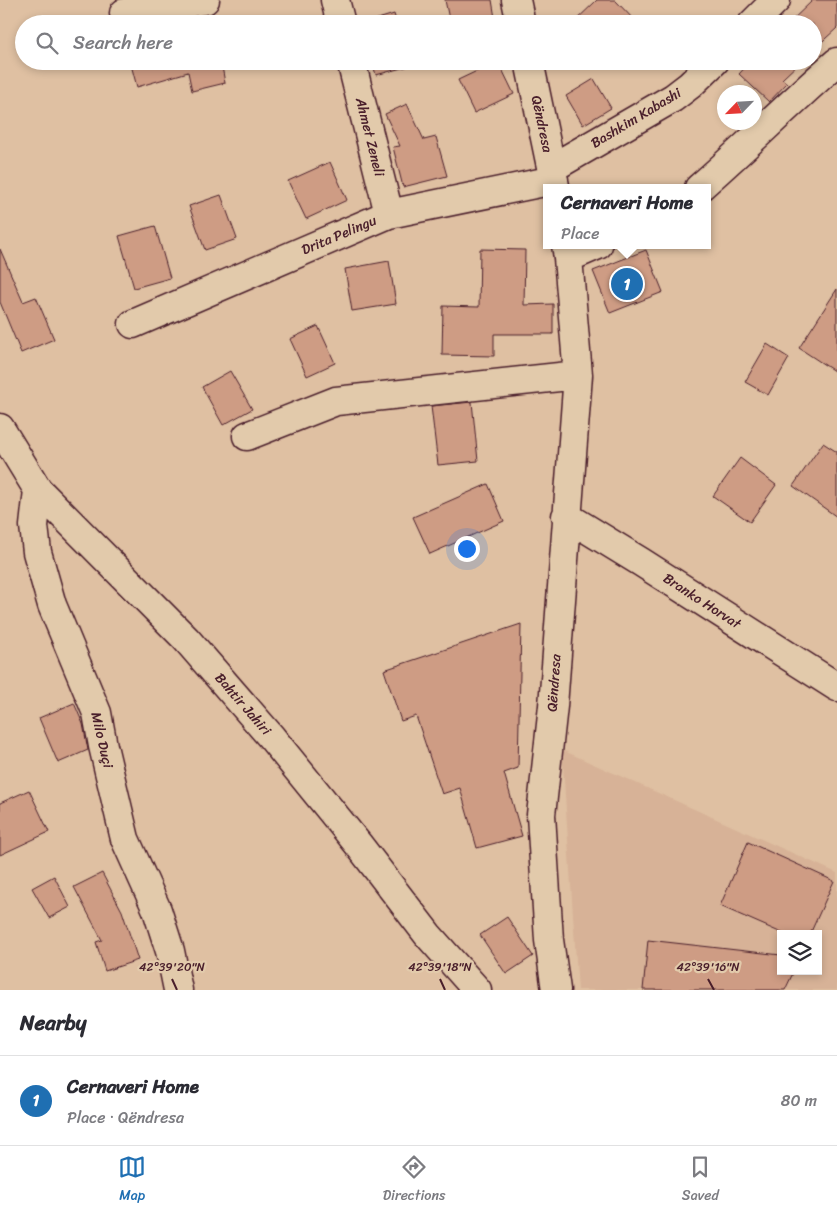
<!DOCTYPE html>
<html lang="en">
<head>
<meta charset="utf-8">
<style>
  body { margin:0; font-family:Sriracha,sans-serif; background:#f7f7f7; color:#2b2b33 }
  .controls { position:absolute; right:15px; bottom:15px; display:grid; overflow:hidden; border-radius:0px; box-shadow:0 2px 8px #0003 }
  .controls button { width:45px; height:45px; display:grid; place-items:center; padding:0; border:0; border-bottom:1px solid #e1e1e2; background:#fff; color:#2b2b33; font:25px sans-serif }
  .compass { position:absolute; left:717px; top:85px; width:45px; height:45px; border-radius:50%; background:#fff; box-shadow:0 2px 8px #0003; rotate:245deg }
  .you { position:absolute; left:466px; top:548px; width:18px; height:18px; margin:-12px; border:4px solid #fff; border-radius:50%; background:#1a73e8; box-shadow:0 0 0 8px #1a73e833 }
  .badge { display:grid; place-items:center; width:32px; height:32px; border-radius:50%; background:#1f6fb2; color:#fff; font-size:16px; font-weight:700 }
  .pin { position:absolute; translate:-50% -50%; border:2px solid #fff; box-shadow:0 1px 5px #0006 }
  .popup { position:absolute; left:543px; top:184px; width:168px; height:65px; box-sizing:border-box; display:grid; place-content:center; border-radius:0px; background:#fff; filter:drop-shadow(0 1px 4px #0005); font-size:16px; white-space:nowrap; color:#7c7c81 }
  .popup b { font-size:19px; color:#2b2b33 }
  .popup::after { content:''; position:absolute; left:50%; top:100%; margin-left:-10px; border:10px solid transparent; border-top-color:#fff }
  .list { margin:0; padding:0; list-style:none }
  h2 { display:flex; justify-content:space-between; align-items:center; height:65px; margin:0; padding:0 20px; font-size:21px }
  h2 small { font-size:16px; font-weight:400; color:#7c7c81 }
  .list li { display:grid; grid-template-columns:32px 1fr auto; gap:15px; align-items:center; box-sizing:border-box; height:90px; padding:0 20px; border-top:1px solid #e1e1e2 }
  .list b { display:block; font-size:19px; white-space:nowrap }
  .list p { margin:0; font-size:16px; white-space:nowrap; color:#7c7c81 }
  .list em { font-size:16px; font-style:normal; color:#7c7c81 }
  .icon { flex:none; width:28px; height:28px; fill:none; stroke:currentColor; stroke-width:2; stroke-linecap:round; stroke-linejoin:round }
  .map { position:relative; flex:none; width:837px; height:990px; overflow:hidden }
  .search { position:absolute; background:#fff; box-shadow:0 2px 8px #0003; left:15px; right:15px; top:15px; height:55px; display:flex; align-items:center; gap:12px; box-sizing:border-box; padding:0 18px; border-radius:28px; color:#7c7c81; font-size:19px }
  .sheet { height:155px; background:#fff }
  nav { display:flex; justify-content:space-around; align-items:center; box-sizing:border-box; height:70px; border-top:1px solid #e1e1e2; background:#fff; font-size:14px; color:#7c7c81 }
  nav a { display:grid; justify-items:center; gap:2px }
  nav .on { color:#1f6fb2 }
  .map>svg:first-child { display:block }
  .built { fill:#d7b297; fill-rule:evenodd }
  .building { fill:#ce9c84; stroke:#4a1f2b }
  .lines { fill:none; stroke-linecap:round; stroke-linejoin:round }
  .minor-casing { stroke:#4a1f2b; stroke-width:31 }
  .minor { stroke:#e2caab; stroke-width:28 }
  .ticks { fill:none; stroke:#4a1f2b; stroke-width:2 }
  .labels { text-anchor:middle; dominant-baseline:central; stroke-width:4.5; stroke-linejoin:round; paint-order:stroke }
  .street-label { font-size:14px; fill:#4a1f2b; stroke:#e2caab }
  .ticks-label { font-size:12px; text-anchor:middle; fill:#4a1f2b; stroke:#e2caab; stroke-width:4.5; stroke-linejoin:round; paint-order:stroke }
</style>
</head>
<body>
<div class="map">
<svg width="837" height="990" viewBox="0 0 837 990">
  <rect width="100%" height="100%" fill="#dfc0a2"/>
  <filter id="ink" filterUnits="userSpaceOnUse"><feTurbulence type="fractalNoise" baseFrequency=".02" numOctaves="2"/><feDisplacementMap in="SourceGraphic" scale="10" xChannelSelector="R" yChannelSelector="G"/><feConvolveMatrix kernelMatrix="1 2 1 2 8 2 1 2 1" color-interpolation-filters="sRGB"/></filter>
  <g filter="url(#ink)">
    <!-- built -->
    <path class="built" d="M562 750 837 873V990H578ZM781 934H818V971H781Z"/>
    <!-- building -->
    <path class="building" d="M445 0H492L496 24H450Z
      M597 0H615L638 24H572Z
      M813 0H837V28L813 50V24H788Z
      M394 14 397 24H362Z
      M130 61H221L225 83 192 91 188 72 137 87Z
      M372 61H407L409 66 376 75Z
      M498 61 514 94 474 113 458 80Z
      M751 61H801L782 79 787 83 769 102 739 74Z
      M594 79 611 108 583 125 566 96Z
      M407 104 424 140 436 137 447 176 403 187 393 147 400 146 385 114Z
      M330 162 347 200 306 219 288 181Z
      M221 195 237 239 205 250 189 206Z
      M155 226 170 278 134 288 119 236Z
      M0 249 23 302 36 297 54 339 21 353 0 302Z
      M480 249 525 250 524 305 553 304V334H494V356L442 355 443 306 479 307Z
      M646 250 663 292 610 313 593 271Z
      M389 261 396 304 352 311 345 269Z
      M837 289V373L799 348Z
      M318 326 335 363 307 376 290 339Z
      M767 344 789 358 768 395 745 382Z
      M230 371 252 409 223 425 202 387Z
      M472 402 478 461 438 465 431 406Z
      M823 443 837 452V517L793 486Z
      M740 458 776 485 750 522 713 496Z
      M488 484 504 521 430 554 413 517Z
      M521 624 518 768 504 773 522 836 477 848 460 788 442 794 416 716 401 721 384 670Z
      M74 703 83 724 88 750 58 763 39 718Z
      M29 790 49 832 0 855V803Z
      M748 842 834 881 810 934H784L720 906Z
      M102 873 122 911 138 960 105 971 96 942 102 940 74 887Z
      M54 876 70 907 49 918 32 888Z
      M507 917 533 956 506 974 480 935Z
      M648 940 781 955V971H794L785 990H643Z"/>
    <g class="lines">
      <defs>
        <path id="minor" d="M335 0 341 24
          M516 0 521 24
          M124 13 205 0
          M752 24 776 0
          M351 61 389 214
          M529 61 555 186
          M552 168 673 98 690 85 715 61
          M699 188C746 147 790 103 837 62
          M568 258 598 245
          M133 324 389 214 554 180
          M0 428 38 490 186 639 272 738 358 844 428 935 477 990
          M247 436 336 401 578 375
          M38 490 34 526 37 552 52 605 97 713 103 746 125 839 157 910 170 951 178 990
          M566 516 641 562 837 687
          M556 990 549 940 541 815 553 706 578 375 568 258 566 245"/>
      </defs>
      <!-- minor casing -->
      <use href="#minor" class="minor-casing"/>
      <!-- minor -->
      <use href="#minor" class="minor"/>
    </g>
  </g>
  <!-- ticks -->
  <path class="ticks" d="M172 979 177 990M440 979 445 990M708 979 714 990"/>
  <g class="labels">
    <!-- street labels -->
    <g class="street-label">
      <text transform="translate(636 118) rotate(-31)">Bashkim Kabashi</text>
      <text transform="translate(542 124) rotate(78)">Qëndresa</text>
      <text transform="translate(370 137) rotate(76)">Ahmet Zeneli</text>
      <text transform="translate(339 235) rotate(-23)">Drita Pelingu</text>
      <text transform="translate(702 601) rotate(33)">Branko Horvat</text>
      <text transform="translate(554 683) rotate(-86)">Qëndresa</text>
      <text transform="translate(243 704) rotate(49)">Bahtir Jahiri</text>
      <text transform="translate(102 740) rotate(77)">Milo Duçi</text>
    </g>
  </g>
  <g class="ticks-label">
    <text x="172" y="971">42°39'20"N</text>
    <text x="440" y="971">42°39'18"N</text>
    <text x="708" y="971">42°39'16"N</text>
  </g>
</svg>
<div class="controls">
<button><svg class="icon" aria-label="layers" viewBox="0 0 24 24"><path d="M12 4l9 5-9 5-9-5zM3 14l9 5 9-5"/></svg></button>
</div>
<svg class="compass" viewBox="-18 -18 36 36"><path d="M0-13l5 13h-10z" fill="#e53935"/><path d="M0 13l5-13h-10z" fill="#7c7c81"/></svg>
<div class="you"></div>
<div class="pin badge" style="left:627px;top:284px">1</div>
<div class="popup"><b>Cernaveri Home</b>Place</div>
<div class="search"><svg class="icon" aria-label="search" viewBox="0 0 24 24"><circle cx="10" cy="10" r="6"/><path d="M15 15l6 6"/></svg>Search here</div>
</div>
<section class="sheet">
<h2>Nearby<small></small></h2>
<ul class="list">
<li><span class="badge">1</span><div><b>Cernaveri Home</b><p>Place · Qëndresa</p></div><em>80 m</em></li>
</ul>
</section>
<nav>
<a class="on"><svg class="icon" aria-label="map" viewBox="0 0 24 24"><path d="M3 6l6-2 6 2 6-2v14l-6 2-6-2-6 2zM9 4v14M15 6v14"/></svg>Map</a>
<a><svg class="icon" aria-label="directions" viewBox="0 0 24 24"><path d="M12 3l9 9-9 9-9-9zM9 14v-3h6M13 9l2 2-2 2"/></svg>Directions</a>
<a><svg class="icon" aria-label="saved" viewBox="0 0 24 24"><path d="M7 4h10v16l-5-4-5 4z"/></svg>Saved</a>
</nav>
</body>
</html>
